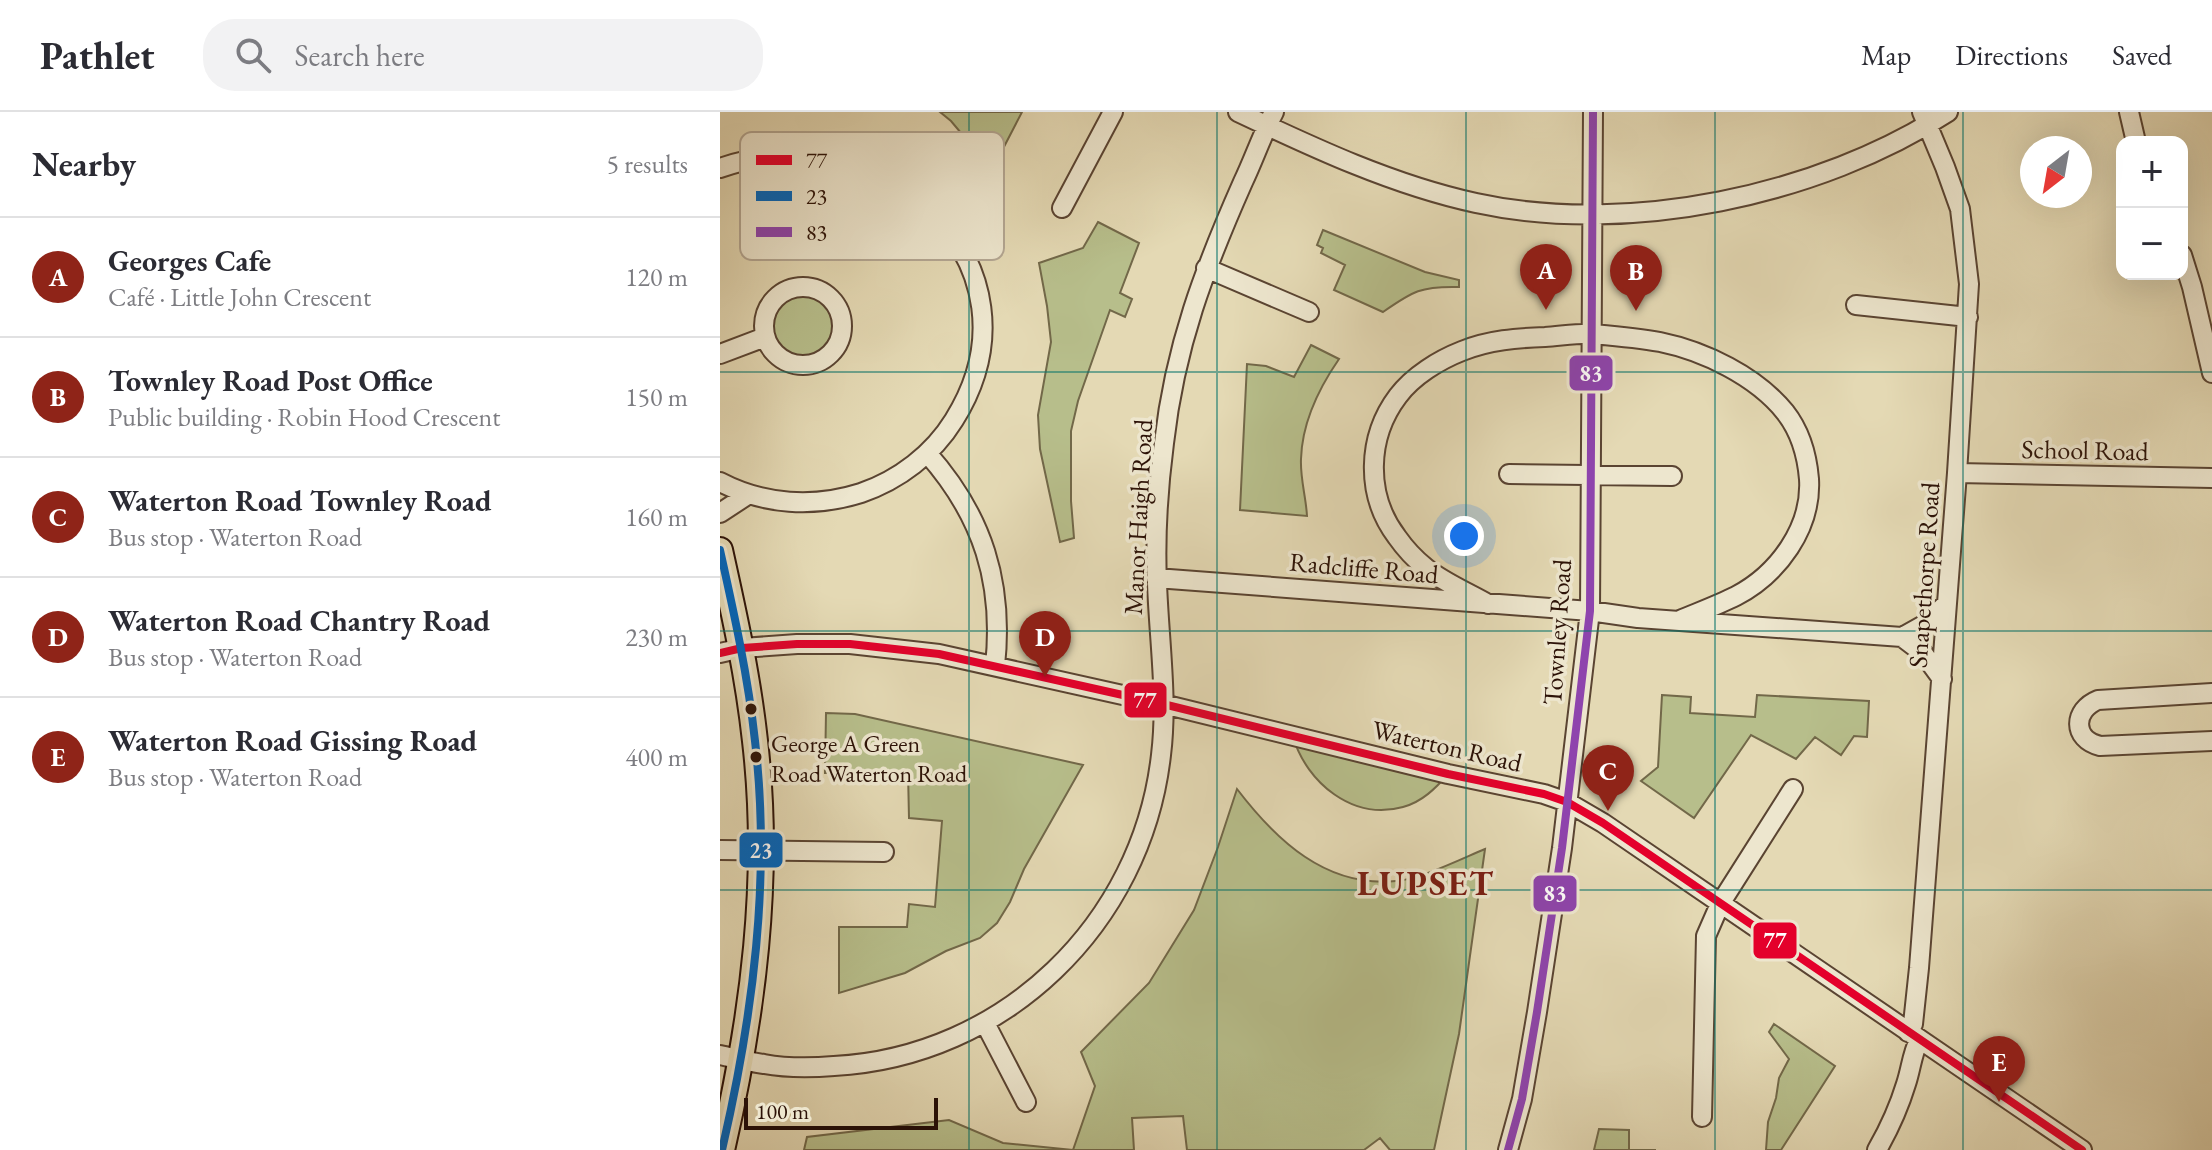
<!DOCTYPE html>
<html lang="en">
<head>
<meta charset="utf-8">
<style>
  body { margin:0; font-family:"EB Garamond",serif; background:#f2f2f3; color:#2b2b33 }
  .controls { position:absolute; right:24px; top:24px; display:grid; overflow:hidden; border-radius:16px; box-shadow:0 8px 32px #0002 }
  .controls button { width:72px; height:72px; display:grid; place-items:center; padding:0; border:0; border-bottom:2px solid #e1e1e2; background:#fff; color:#2b2b33; font:40px sans-serif }
  .compass { position:absolute; left:1300px; top:24px; width:72px; height:72px; border-radius:50%; background:#fff; box-shadow:0 8px 32px #0002; rotate:211deg }
  .scale { position:absolute; left:24px; bottom:20px; width:194px; box-sizing:border-box; padding-left:8px; border:4px solid #2c1207; border-top:0; font-size:22px; line-height:28px; white-space:nowrap; color:#2c1207; -webkit-text-stroke:6px #ede6ce; paint-order:stroke }
  .you { position:absolute; left:744px; top:424px; width:28px; height:28px; margin:-20px; border:6px solid #fff; border-radius:50%; background:#1a73e8; box-shadow:0 0 0 12px #1a73e833 }
  .badge { display:grid; place-items:center; width:52px; height:52px; border-radius:50%; background:#8f2418; color:#fff; font-size:26px; font-weight:700 }
  .pin { position:absolute; translate:-50% -66px; filter:drop-shadow(0 2px 4px #0008) }
  .pin::after { content:''; position:absolute; top:42px; width:28px; height:24px; background:inherit; clip-path:polygon(0 0,100% 0,50% 100%) }
  .list { margin:0; padding:0; list-style:none }
  h2 { display:flex; justify-content:space-between; align-items:center; height:104px; margin:0; padding:0 32px; font-size:34px }
  h2 small { font-size:26px; font-weight:400; color:#7c7c81 }
  .list li { display:grid; grid-template-columns:52px 1fr auto; gap:24px; align-items:center; box-sizing:border-box; height:120px; padding:0 32px; border-top:2px solid #e1e1e2 }
  .list b { display:block; font-size:30px; white-space:nowrap }
  .list p { margin:0; font-size:26px; white-space:nowrap; color:#7c7c81 }
  .list em { font-size:26px; font-style:normal; color:#7c7c81 }
  .icon { flex:none; width:44px; height:44px; fill:none; stroke:currentColor; stroke-width:2; stroke-linecap:round; stroke-linejoin:round }
  .map { position:relative; flex:none; width:1492px; height:1038px; overflow:hidden }
  header { display:flex; align-items:center; gap:48px; box-sizing:border-box; height:112px; padding:0 40px; background:#fff; border-bottom:2px solid #e1e1e2 }
  header strong { font-size:38px }
  nav { display:flex; gap:44px; margin-inline-start:auto; font-size:28px }
  .search { width:560px; height:72px; background:#f2f2f3; display:flex; align-items:center; gap:20px; box-sizing:border-box; padding:0 28px; border-radius:32px; color:#7c7c81; font-size:30px }
  main { display:flex }
  aside { flex:1; background:#fff }
  .map>svg:first-child { display:block }
  .green { fill:#b7be8b; stroke:#726849; stroke-width:2 }
  .lines { fill:none; stroke-linecap:round; stroke-linejoin:round }
  .minor-casing { stroke:#5a4432; stroke-width:22 }
  .major-casing { stroke:#2c1207; stroke-width:28 }
  .minor { stroke:#ede6ce; stroke-width:18 }
  .major { stroke:#e4d9b4; stroke-width:24 }
  .bus-1-casing { stroke:#ede6ce; stroke-width:14 }
  .bus-2-casing { stroke:#ede6ce; stroke-width:14 }
  .bus-3-casing { stroke:#ede6ce; stroke-width:14 }
  .bus-1 { stroke:#e4002b; stroke-width:8 }
  .bus-2 { stroke:#0065bd; stroke-width:8 }
  .bus-3 { stroke:#8e44ad; stroke-width:8 }
  .grid { fill:none; stroke:#0f766e; stroke-width:2; stroke-opacity:0.55 }
  .bus-dot { fill:#2c1207; stroke:#ede6ce; stroke-width:3 }
  .labels { text-anchor:middle; dominant-baseline:central; stroke-width:7; stroke-linejoin:round; paint-order:stroke }
  .bus-label { font-size:24px; fill:#2c1207; stroke:#ede6ce; text-anchor:start }
  .street-label { font-size:26px; fill:#2c1207; stroke:#ede6ce }
  .district-label { font-size:34px; font-weight:bold; letter-spacing:2px; fill:#7a1f14; stroke:#ede6ce }
  .key { fill:#ede6ce; stroke:#b3a692; stroke-width:2 }
  .key-label { font-size:22px; fill:#2c1207 }
  .line-badge { stroke:#ede6ce; stroke-width:3 }
  .badge-label { font-size:22px; text-anchor:middle; font-weight:bold; fill:#fff }
</style>
</head>
<body>
<header>
<strong>Pathlet</strong>
<div class="search"><svg class="icon" aria-label="search" viewBox="0 0 24 24"><circle cx="10" cy="10" r="6"/><path d="M15 15l6 6"/></svg>Search here</div>
<nav><a>Map</a><a>Directions</a><a>Saved</a></nav>
</header>
<main>
<aside>
<h2>Nearby<small>5 results</small></h2>
<ul class="list">
<li><span class="badge">A</span><div><b>Georges Cafe</b><p>Café · Little John Crescent</p></div><em>120 m</em></li>
<li><span class="badge">B</span><div><b>Townley Road Post Office</b><p>Public building · Robin Hood Crescent</p></div><em>150 m</em></li>
<li><span class="badge">C</span><div><b>Waterton Road Townley Road</b><p>Bus stop · Waterton Road</p></div><em>160 m</em></li>
<li><span class="badge">D</span><div><b>Waterton Road Chantry Road</b><p>Bus stop · Waterton Road</p></div><em>230 m</em></li>
<li><span class="badge">E</span><div><b>Waterton Road Gissing Road</b><p>Bus stop · Waterton Road</p></div><em>400 m</em></li>
</ul>
</aside>
<div class="map">
<svg width="1492" height="1038" viewBox="0 0 1492 1038">
  <rect width="100%" height="100%" fill="#e4d9b4"/>
  <filter id="stains"><feTurbulence type="fractalNoise" baseFrequency=".0025" numOctaves="4"/><feColorMatrix values="0 0 0 0 .2 0 0 0 0 .09 0 0 0 0 .02 0 0 0 .5 -.17"/></filter>
  <radialGradient id="worn" r=".72"><stop offset=".6" stop-color="#630" stop-opacity="0"/><stop offset="1" stop-color="#630" stop-opacity=".3"/></radialGradient>
  <!-- green -->
  <path class="green" d="M220 0H302L272 58 231 9Z
    M378 110 419 131 400 181 412 187 405 205 390 198 358 289 351 319V389L354 426 340 430 320 337 318 303 331 230 327 194 319 151 363 136Z
    M603 118 705 160 739 168V175C701 174 693 179 663 200L614 178 625 153 601 141 603 136 597 133Z
    M50 213a33 33 0 1 1 66 0a33 33 0 1 1-66 0Z
    M591 233 619 247C599 276 582 311 581 347 580 366 586 385 587 404L520 398 527 252 546 254 574 265Z
    M942 583 971 585 970 601 1035 605 1037 583 1149 589 1147 625 1134 624 1121 643 1095 625 1076 647 1031 623 974 706 921 669 938 655Z
    M106 601 135 602 363 653 304 757 290 790 277 811 260 826 226 839 185 861 119 881V815H187L189 792 215 795 222 709 189 706 188 660 105 661Z
    M573 625 728 662C716 676 702 690 683 695 633 709 587 671 573 625Z
    M517 677C556 728 606 776 676 769 701 767 741 747 765 737L739 922 714 1038H670L660 1026 644 1038H467L463 1004 412 1006 414 1038H84L87 1025 229 1008 283 1031 353 1038 375 974 361 940 429 871 474 798 498 735Z
    M1054 912 1115 954 1061 1038H1046L1048 1010 1056 986 1059 966 1069 947 1049 920Z
    M879 1017 909 1018V1038H936H874Z"/>
  <g class="lines">
    <defs>
      <path id="minor" d="M518 0C594 36 673 73 756 91 907 124 1099 84 1228 0
        M1409 0 1416 30
        M0 56C163 0 331 153 234 308 213 342 179 368 141 381 94 396 44 393 0 370
        M342 96 393 0
        M1462 143 1472 175 1492 261
        M486 156 589 200
        M44 214a39 39 0 1 1 78 0a39 39 0 1 1-78 0Z
        M1136 193 1248 205
        M0 242 45 225
        M207 341C263 404 284 471 275 554
        M1237 361 1492 366
        M789 362 952 364
        M0 401 29 382
        M436 466 870 499 918 506 1182 525 1203 541 1222 567
        M768 492C749 481 723 470 706 456 696 448 684 435 677 425 645 383 647 325 678 284 693 264 719 248 742 239 769 228 797 226 825 225 841 224 858 221 873 222 895 224 918 226 940 230 984 239 1036 264 1065 300 1080 319 1087 343 1089 367 1092 416 1058 462 1016 484 998 493 979 500 960 508
        M1182 525 1207 511 1226 492
        M0 541 22 536 77 532H130L219 542 443 592 728 662 824 682 847 690 883 711 1362 1038
        M1492 581 1378 588C1353 598 1352 627 1380 634L1492 629
        M0 738 164 740
        M265 911 306 990
        M1188 920 1193 912 1199 856 1237 361 1249 172 1240 97 1225 55 1202 0
        M0 943C14 946 29 950 44 952 66 956 91 956 114 954 284 945 422 812 441 643 448 587 439 528 437 471 435 425 438 377 444 331 455 234 484 158 523 70 534 47 542 23 554 0
        M982 1005 986 824 1000 792 1073 677
        M788 1038 802 987 817 900 842 736 870 499 873 0
        M1157 1038C1169 1017 1179 995 1186 972 1191 957 1192 942 1199 928"/>
      <path id="major" d="M0 438C14 501 28 564 35 629 51 766 33 904 2 1038"/>
    </defs>
    <!-- minor casing -->
    <use href="#minor" class="minor-casing"/>
    <!-- major casing -->
    <use href="#major" class="major-casing"/>
    <!-- minor -->
    <use href="#minor" class="minor"/>
    <!-- major -->
    <use href="#major" class="major"/>
    <defs>
      <path id="bus-1" d="M0 541 22 536 77 532H130L219 542 443 592 728 662 824 682 847 690 883 711 1362 1038"/>
      <path id="bus-2" d="M0 438C14 501 28 564 35 629 51 766 33 904 2 1038"/>
      <path id="bus-3" d="M788 1038 802 987 817 900 842 736 870 499 873 0"/>
    </defs>
    <!-- bus-1 casing -->
    <use href="#bus-1" class="bus-1-casing"/>
    <!-- bus-2 casing -->
    <use href="#bus-2" class="bus-2-casing"/>
    <!-- bus-3 casing -->
    <use href="#bus-3" class="bus-3-casing"/>
    <!-- bus-1 -->
    <use href="#bus-1" class="bus-1"/>
    <!-- bus-2 -->
    <use href="#bus-2" class="bus-2"/>
    <!-- bus-3 -->
    <use href="#bus-3" class="bus-3"/>
  </g>
  <!-- grid -->
  <path class="grid" d="M249 0V1038M497 0V1038M746 0V1038M995 0V1038M1243 0V1038M0 260H1492M0 519H1492M0 778H1492"/>
  <!-- markers -->
  <g class="bus-dot">
    <circle cx="31" cy="597" r="7"/>
    <circle cx="36" cy="645" r="7"/>
  </g>
  <g class="labels">
    <!-- bus labels -->
    <g class="bus-label">
      <text x="51" y="631">George A Green<tspan x="51" dy="30">Road Waterton Road</tspan></text>
    </g>
    <!-- street labels -->
    <g class="street-label">
      <text transform="translate(1365 338) rotate(1)">School Road</text>
      <text transform="translate(418 405) rotate(-87)">Manor Haigh Road</text>
      <text transform="translate(644 456) rotate(5)">Radcliffe Road</text>
      <text transform="translate(1204 463) rotate(-86)">Snapethorpe Road</text>
      <text transform="translate(837 520) rotate(-86)">Townley Road</text>
      <text transform="translate(727 634) rotate(13)">Waterton Road</text>
    </g>
    <!-- district labels -->
    <g class="district-label">
      <text x="706" y="771">LUPSET</text>
    </g>
  </g>
  <!-- legend -->
  <rect x="20" y="20" width="264" height="128" rx="12" class="key"/>
  <rect x="36" y="43" width="36" height="10" fill="#e4002b"/>
  <rect x="36" y="79" width="36" height="10" fill="#0065bd"/>
  <rect x="36" y="115" width="36" height="10" fill="#8e44ad"/>
  <g class="key-label">
    <text x="86" y="56">77</text>
    <text x="86" y="92">23</text>
    <text x="86" y="128">83</text>
  </g>
  <g class="line-badge">
    <rect x="848" y="242" width="46" height="38" rx="8" fill="#8e44ad"/>
    <rect x="403" y="569" width="45" height="38" rx="8" fill="#e4002b"/>
    <rect x="18" y="719" width="46" height="38" rx="8" fill="#0065bd"/>
    <rect x="812" y="762" width="46" height="39" rx="8" fill="#8e44ad"/>
    <rect x="1032" y="809" width="46" height="39" rx="8" fill="#e4002b"/>
  </g>
  <g class="badge-label">
    <text x="871" y="269">83</text>
    <text x="425" y="596">77</text>
    <text x="41" y="746">23</text>
    <text x="835" y="789">83</text>
    <text x="1055" y="836">77</text>
  </g>
  <rect width="100%" height="100%" filter="url(#stains)"/>
  <rect width="100%" height="100%" fill="url(#worn)"/>
</svg>
<div class="controls">
<button>+</button>
<button>−</button>
</div>
<svg class="compass" viewBox="-18 -18 36 36"><path d="M0-13l5 13h-10z" fill="#e53935"/><path d="M0 13l5-13h-10z" fill="#7c7c81"/></svg>
<div class="scale">100 m</div>
<div class="you"></div>
<div class="pin badge" style="left:826px;top:198px">A</div>
<div class="pin badge" style="left:916px;top:199px">B</div>
<div class="pin badge" style="left:888px;top:699px">C</div>
<div class="pin badge" style="left:325px;top:565px">D</div>
<div class="pin badge" style="left:1279px;top:990px">E</div>
</div>
</main>
</body>
</html>
